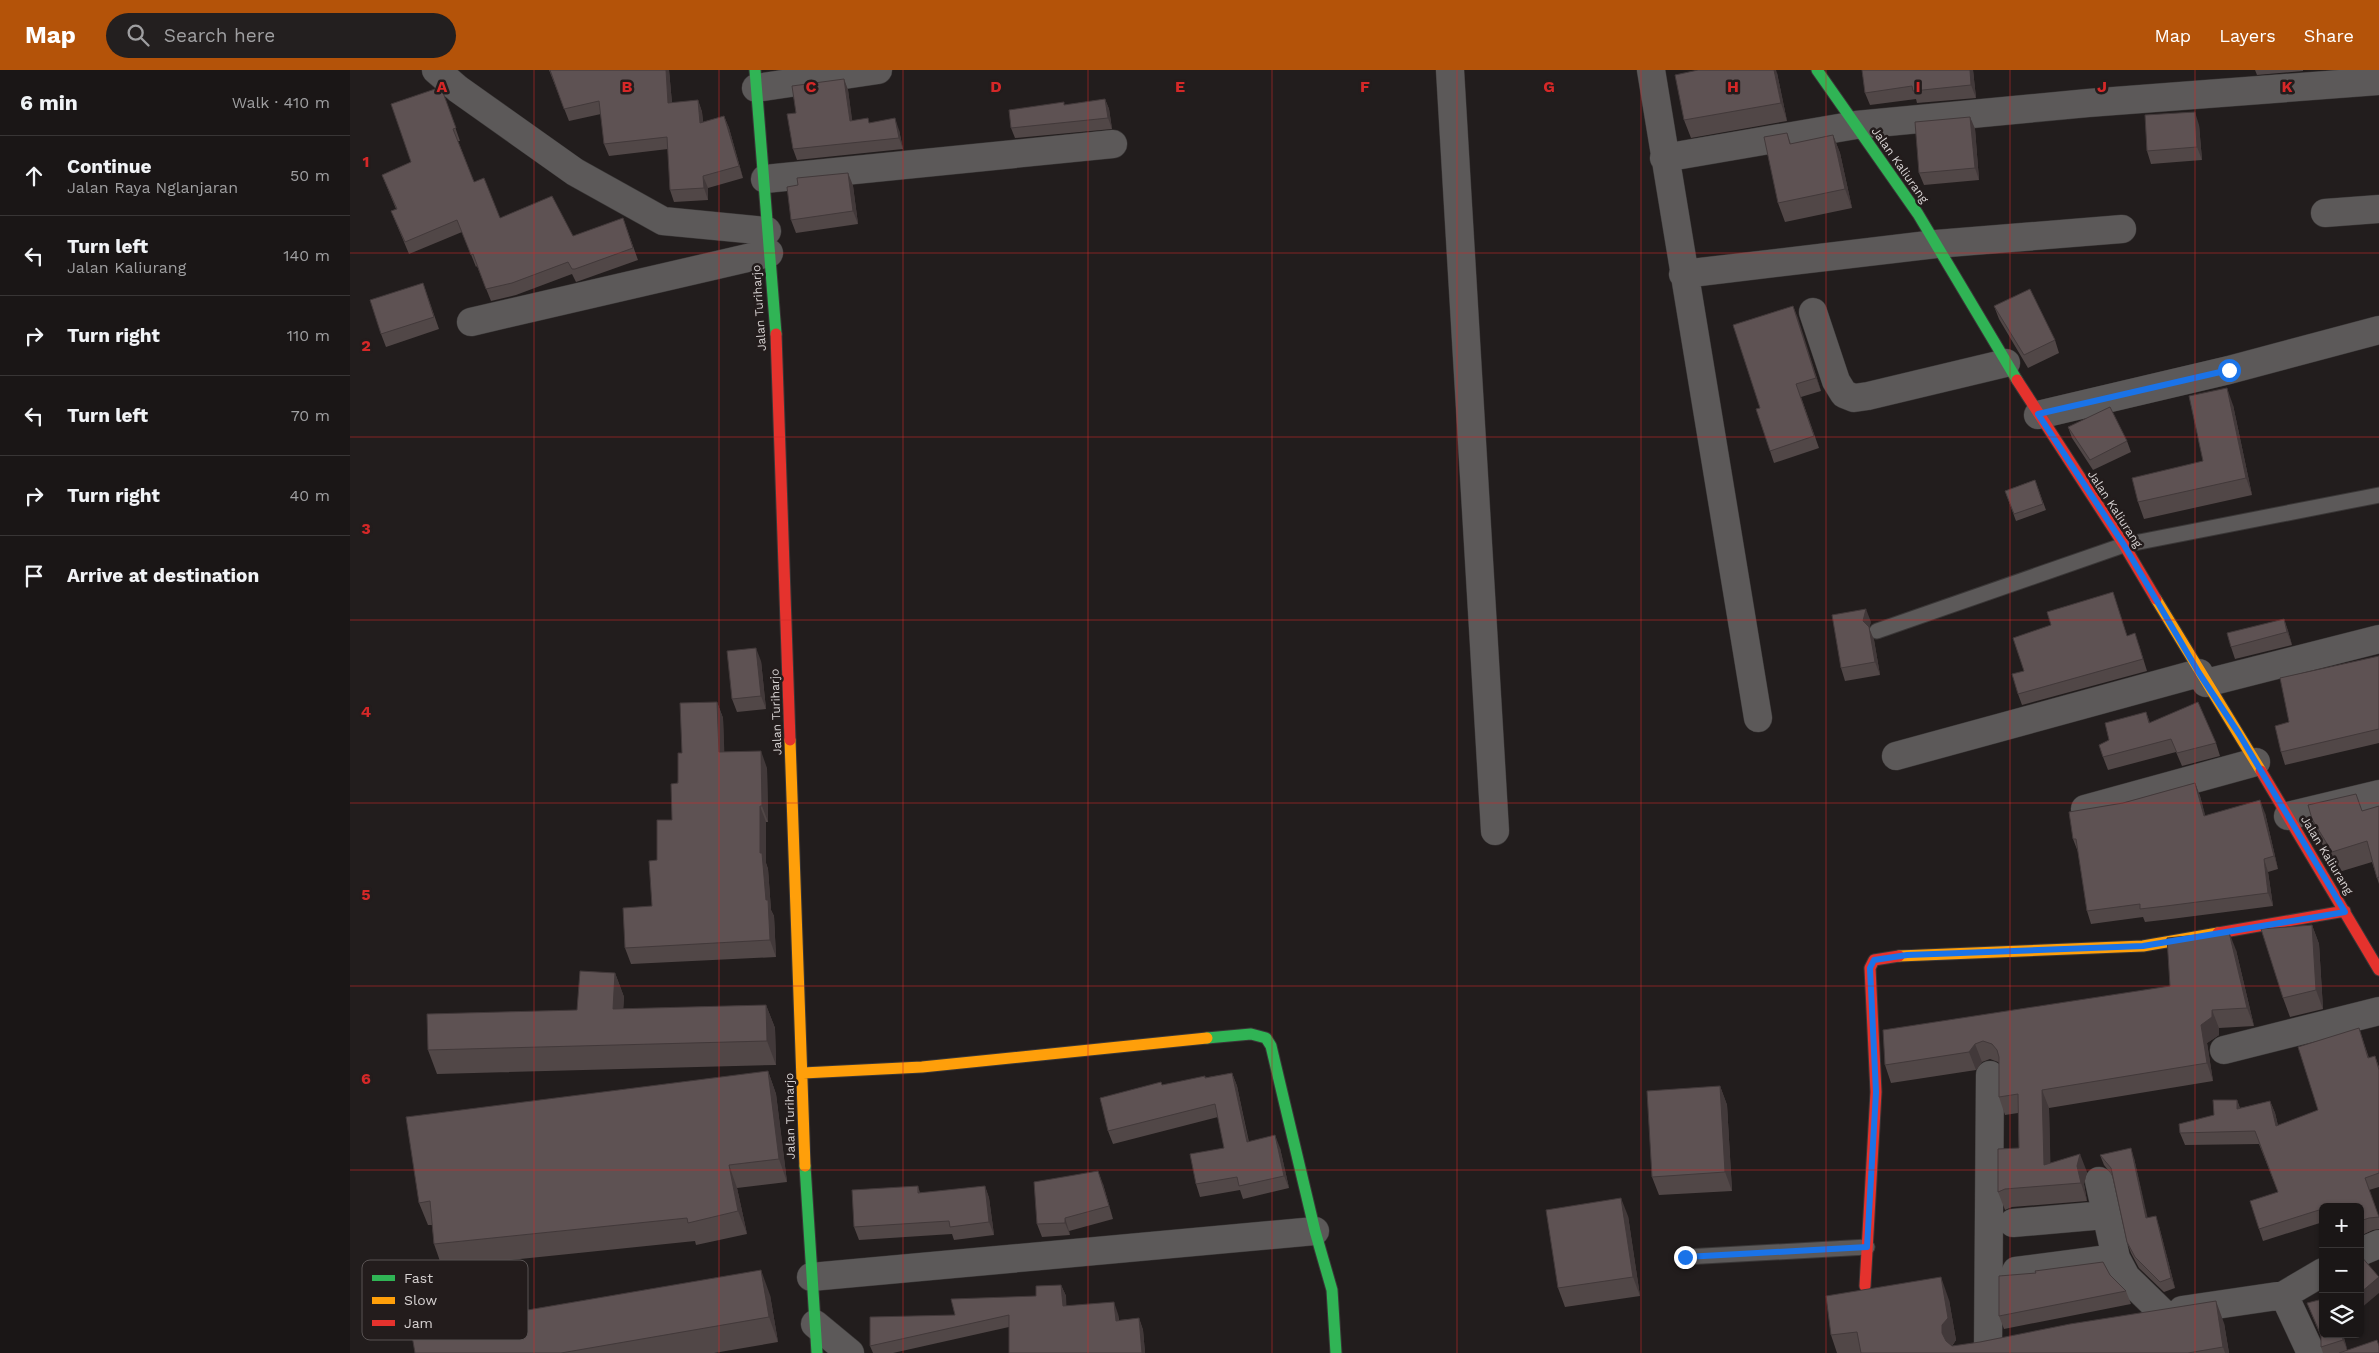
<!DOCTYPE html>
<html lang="en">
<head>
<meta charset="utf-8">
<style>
  body { margin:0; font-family:"Work Sans",sans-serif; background:#231f1f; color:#f1f3f6 }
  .controls { position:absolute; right:15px; bottom:15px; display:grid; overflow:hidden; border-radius:8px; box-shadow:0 1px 4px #0004 }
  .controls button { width:45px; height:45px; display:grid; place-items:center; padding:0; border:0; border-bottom:1px solid #383535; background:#1a1616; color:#f1f3f6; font:25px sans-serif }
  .stop { position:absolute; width:15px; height:15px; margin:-11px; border:4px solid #1a73e8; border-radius:50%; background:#fff }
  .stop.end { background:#1a73e8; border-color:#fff; box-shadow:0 1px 5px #0008 }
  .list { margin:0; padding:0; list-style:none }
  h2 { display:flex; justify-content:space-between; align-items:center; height:65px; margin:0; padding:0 20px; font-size:21px }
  h2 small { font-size:16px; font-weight:400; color:#9f9fa1 }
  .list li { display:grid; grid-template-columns:32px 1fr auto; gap:15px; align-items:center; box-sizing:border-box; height:80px; padding:0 20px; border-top:1px solid #383535 }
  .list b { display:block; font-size:19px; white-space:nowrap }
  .list p { margin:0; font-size:16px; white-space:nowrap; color:#9f9fa1 }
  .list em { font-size:16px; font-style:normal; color:#9f9fa1 }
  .icon { flex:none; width:28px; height:28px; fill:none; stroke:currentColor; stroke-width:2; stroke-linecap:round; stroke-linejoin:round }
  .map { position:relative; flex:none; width:2029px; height:1283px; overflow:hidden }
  header { display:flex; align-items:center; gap:30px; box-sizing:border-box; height:70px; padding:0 25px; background:#b45309; color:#fff }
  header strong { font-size:24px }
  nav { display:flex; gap:28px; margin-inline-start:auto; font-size:18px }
  .search { width:350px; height:45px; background:#231f1f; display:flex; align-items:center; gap:12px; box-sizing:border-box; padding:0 18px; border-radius:28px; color:#9f9fa1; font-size:19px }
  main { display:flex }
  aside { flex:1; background:#1a1616 }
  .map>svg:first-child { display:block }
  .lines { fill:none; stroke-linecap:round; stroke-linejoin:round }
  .lane-casing { stroke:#3a3737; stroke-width:17 }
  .street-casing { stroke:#3a3737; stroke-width:29 }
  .fast-casing { stroke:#3a3737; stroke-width:13 }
  .slow-casing { stroke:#3a3737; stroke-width:13 }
  .jam-casing { stroke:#3a3737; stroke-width:13 }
  .lane { stroke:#5c5959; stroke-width:15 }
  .street { stroke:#5c5959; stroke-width:28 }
  .fast { stroke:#30b455; stroke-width:11 }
  .slow { stroke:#ff9f0a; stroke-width:11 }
  .jam { stroke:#e5322d; stroke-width:11 }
  .wall { fill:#514747 }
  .shaded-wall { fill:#42393a }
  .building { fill:#5e5253; stroke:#42393a }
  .route { stroke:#1a73e8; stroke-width:6 }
  .grid { fill:none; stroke:#d62828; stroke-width:1; stroke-opacity:0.55 }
  .labels { text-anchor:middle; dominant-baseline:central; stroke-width:5; stroke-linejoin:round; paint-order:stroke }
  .street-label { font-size:12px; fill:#d7d2d2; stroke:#231c1c }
  .key { fill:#231c1c; stroke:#595353; stroke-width:1 }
  .key-label { font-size:14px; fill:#d7d2d2 }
  .grid-label { font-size:16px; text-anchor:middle; font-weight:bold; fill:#d62828; stroke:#231c1c; stroke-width:5; stroke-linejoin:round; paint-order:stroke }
</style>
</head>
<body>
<header>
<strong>Map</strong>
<div class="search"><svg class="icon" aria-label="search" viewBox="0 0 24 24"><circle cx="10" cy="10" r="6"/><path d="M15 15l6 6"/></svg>Search here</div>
<nav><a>Map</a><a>Layers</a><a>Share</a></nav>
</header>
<main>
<aside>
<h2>6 min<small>Walk · 410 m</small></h2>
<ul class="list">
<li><svg class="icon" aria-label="ahead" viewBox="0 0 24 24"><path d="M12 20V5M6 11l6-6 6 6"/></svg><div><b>Continue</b><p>Jalan Raya Nglanjaran</p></div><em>50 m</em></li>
<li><svg class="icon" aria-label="left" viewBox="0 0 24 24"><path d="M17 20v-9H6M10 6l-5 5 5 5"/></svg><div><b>Turn left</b><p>Jalan Kaliurang</p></div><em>140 m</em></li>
<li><svg class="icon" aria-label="right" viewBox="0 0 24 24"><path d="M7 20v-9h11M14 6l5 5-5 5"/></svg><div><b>Turn right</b></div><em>110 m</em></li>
<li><svg class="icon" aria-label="left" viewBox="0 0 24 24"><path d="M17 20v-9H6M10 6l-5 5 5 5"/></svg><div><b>Turn left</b></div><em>70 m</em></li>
<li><svg class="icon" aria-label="right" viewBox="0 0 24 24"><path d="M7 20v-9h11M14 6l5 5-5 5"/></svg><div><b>Turn right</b></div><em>40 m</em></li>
<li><svg class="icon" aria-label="arrive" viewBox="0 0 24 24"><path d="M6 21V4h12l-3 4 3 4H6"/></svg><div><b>Arrive at destination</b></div></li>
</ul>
</aside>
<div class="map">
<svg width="2029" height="1283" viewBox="0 0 2029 1283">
  <rect width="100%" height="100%" fill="#221d1d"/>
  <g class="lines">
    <defs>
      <path id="lane" d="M1527 561 1774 475 2029 425
        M1335 1187 1517 1177"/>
      <path id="street" d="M86 0 108 19 225 102 313 151 417 161
        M1100 0 1145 761
        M1301 0 1408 648
        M406 18 528 0
        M1314 88 1506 55 1738 33 2029 11
        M415 109 763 74
        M1975 143 2029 139
        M1333 204 1586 174 1772 159
        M1463 242 1486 311 1494 324 1504 328 1518 326 1656 293
        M121 252 419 183
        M1688 345 1879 300 2029 260
        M1856 613 2029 569
        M1546 686 1849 603
        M1735 739 1906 692
        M1938 746 2029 724
        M1874 980 2029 941
        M1749 1111 1766 1188 1776 1207 1813 1243
        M1663 1153 1755 1145
        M2010 1182 2029 1174
        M1666 1201 1766 1188
        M461 1207 965 1161
        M1832 1240 1934 1225
        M465 1254 500 1283
        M1638 1279 1640 1005
        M1961 1283 1934 1225 1973 1202"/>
      <path id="fast" d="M405 0 426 264
        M1467 0 1568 144 1667 310
        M857 968 901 964 916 968 921 976 965 1161 982 1220 986 1283
        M455 1096 467 1283"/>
      <path id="slow" d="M1806 529 1911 701
        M440 670 455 1096
        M1549 886 1793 876 1868 863
        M453 1003 572 997 857 968"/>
      <path id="jam" d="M426 264 440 670
        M1667 310 1774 475 1806 529
        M1911 701 2029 900
        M1868 863 1995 841
        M1515 1216 1526 1022 1520 898 1524 890 1549 886"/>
    </defs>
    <!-- lane casing -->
    <use href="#lane" class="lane-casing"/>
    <!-- street casing -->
    <use href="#street" class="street-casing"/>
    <!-- fast casing -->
    <use href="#fast" class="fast-casing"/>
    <!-- slow casing -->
    <use href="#slow" class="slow-casing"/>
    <!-- jam casing -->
    <use href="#jam" class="jam-casing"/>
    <!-- lane -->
    <use href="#lane" class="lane"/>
    <!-- street -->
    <use href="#street" class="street"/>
    <!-- fast -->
    <use href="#fast" class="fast"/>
    <!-- slow -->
    <use href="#slow" class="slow"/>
    <!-- jam -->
    <use href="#jam" class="jam"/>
  </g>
  <!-- wall -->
  <path class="wall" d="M199 0H319L322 33 348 30 352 42 353 52 374 46 379 58 393 108 358 118V130L324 132 320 120 318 79 259 86 254 74 251 44 219 51Z
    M1512 0H1623L1626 28 1567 33 1566 29 1520 35 1515 23Z
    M1905 0H1953V1L1907 5Z
    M1427 3 1437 51 1341 68 1334 50Z
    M494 9 498 20 502 51 520 53 549 60 553 79 447 90 443 79 446 43Z
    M91 17 110 71H108L124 112 150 148 223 166 273 148 288 190 229 211 226 212 222 204 166 225 141 231 127 196 126 197 112 162 59 184 41 141 46 139 32 105 61 92Z
    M755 29 759 39 762 59 665 68 661 58 714 35Z
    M1620 47 1625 59 1629 110 1574 115 1569 103Z
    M1849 55 1852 90 1801 94 1797 81Z
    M1437 63 1441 74 1483 65 1490 83 1502 138 1435 152 1428 133Z
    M498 103 503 116 508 154 446 163 441 150Z
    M73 213 89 259 36 277 31 264Z
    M1443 236 1471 321 1451 327 1469 378 1424 393 1420 381 1410 338Z
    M1644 236 1705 270 1709 283 1678 298 1649 249Z
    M1883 335 1902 425 1794 449 1788 432 1853 391Z
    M1718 357 1777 371 1781 382 1743 400 1722 368Z
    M1685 410 1696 440 1666 451 1655 421Z
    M1763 522 1777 566 1789 575 1797 601 1672 635 1668 624 1674 601 1701 555Z
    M1934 549 1938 561 1942 575 1885 589 1881 577Z
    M1521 552 1519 558 1524 570 1530 605 1495 611 1491 598Z
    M2029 586V673L1935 695 1931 682 1939 652Z
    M411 591 416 639 387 642 382 629Z
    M367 632 373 648 374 682 417 698 418 752H416V793L418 799 421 840 424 846 426 887 281 894 275 878 302 836 307 790 322 750 332 683Z
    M1796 642 1800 653 1866 673 1870 686 1832 696 1826 682 1758 700 1753 687 1759 670Z
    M1845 713 1850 726 1855 746 1915 743 1928 799 1918 802 1923 836 1821 849 1795 852 1793 847 1741 854 1737 841 1728 782 1723 769 1773 733Z
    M2029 736V814L2022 792 1989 802 1969 769 1962 749 2013 741Z
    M1962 855 1969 874 1973 939 1940 947 1933 928Z
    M1886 880 1904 956 1869 958V965L1857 973 1863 1011 1699 1038 1700 1093 1737 1102 1734 1114 1737 1131 1662 1137 1655 1140 1648 1122 1669 1078 1668 1043 1655 1045 1649 1027V993L1648 992 1640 989 1632 992 1626 1000 1541 1013 1535 995 1820 916Z
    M265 903 274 927 273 939 416 935 425 958 426 995 87 1004 78 980 227 940Z
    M2009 958 2019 988 2025 986 2029 997V1117L2019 1120 2029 1148V1159L2023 1160 2010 1166V1137H1973V1152L1913 1171 1909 1159 1928 1122 1909 1074 1835 1075 1830 1063 1864 1045 1887 1030 1890 1038 1920 1031 1925 1043 1928 1056 1968 1040Z
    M418 1001 426 1024 437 1112 387 1118 397 1164 346 1175 345 1171 92 1197 84 1174 82 1155H78L69 1133Z
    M882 1003 887 1016 899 1072 930 1078 939 1118 893 1129 890 1120 850 1127 846 1114 874 1078 868 1047 763 1074 758 1061 812 1015Z
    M1370 1016 1377 1035 1382 1121 1309 1125 1302 1107Z
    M1750 1085 1784 1088 1797 1148 1809 1156 1825 1218 1814 1222 1789 1198 1781 1183 1777 1172 1762 1105 1754 1095Z
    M753 1114 763 1149 719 1161 720 1165 692 1167 687 1154Z
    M568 1116 570 1123 635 1116 639 1128 644 1165 604 1170 602 1164 509 1170 504 1157Z
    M1278 1146 1290 1226 1215 1237 1208 1218Z
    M1760 1205 1776 1221 1781 1234 1654 1259 1649 1246Z
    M711 1215 716 1226V1236L768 1244 769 1250 789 1248 793 1260 795 1283H659V1257L543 1283H523L520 1276 686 1226Z
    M420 1225 428 1272 364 1283H65Z
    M1599 1230 1606 1270 1602 1276 1874 1253 1879 1283H1487L1481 1265Z
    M1957 1233 1973 1264H1993L1997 1280 2029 1283H1973L1971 1277V1267Z"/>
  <!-- shaded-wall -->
  <path class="shaded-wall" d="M316 0H319L323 45 318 33Z
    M1424 0H1426L1427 3 1437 51 1431 33Z
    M1620 0H1623L1626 28 1621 15Z
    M494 9 498 20 504 63 500 51Z
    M755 29 759 39 762 59 758 48Z
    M348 30 352 42 354 65 350 53Z
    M1845 42 1849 55 1852 90 1847 77Z
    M374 46 379 58 393 108 389 96Z
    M1620 47 1625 59 1629 110 1625 98Z
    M545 48 549 60 553 79 549 68Z
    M1483 65 1490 83 1502 138 1495 119Z
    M498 103 503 116 508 154 503 141Z
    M353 106 358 118V130L354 118Z
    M1443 236 1448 248 1471 321 1466 308Z
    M1877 318 1883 335 1902 425 1896 408Z
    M1516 539 1521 552 1519 558 1524 570 1530 605 1525 592 1513 551Z
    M1934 549 1938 561 1942 575 1937 562Z
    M406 578 411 591 416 639 411 626Z
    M367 632 373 648 375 698 369 682Z
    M411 681 417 698 418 752 412 736Z
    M1845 713 1850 726 1859 759 1854 746Z
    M1910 730 1915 743 1928 799 1924 786Z
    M410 736 416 752V793L418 799 421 840 424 846 426 887 420 870 410 783Z
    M1914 789 1918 802 1923 836 1918 823Z
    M1962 855 1969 874 1973 939 1966 920Z
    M1879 862 1886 880 1904 956 1897 938Z
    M265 903 274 927 272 963 263 939Z
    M416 935 425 958 426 995 417 971Z
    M1862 940 1869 958V965L1857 973 1863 1011 1857 993 1851 955Z
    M1625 974 1632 992 1626 1000 1619 982Z
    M418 1001 426 1024 437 1112 429 1089Z
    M882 1003 887 1016 901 1085 897 1072Z
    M1370 1016 1377 1035 1382 1121 1375 1102Z
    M1692 1020 1699 1038 1701 1113 1694 1095Z
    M1887 1030 1891 1042 1887 1039Z
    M1920 1031 1925 1043 1931 1068 1926 1056Z
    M925 1065 930 1078 939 1118 934 1106Z
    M1781 1078 1784 1088 1800 1158 1796 1148Z
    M1730 1084 1737 1102 1734 1114 1737 1131 1731 1113 1727 1096Z
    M379 1095 387 1118 397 1164 388 1141Z
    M748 1101 753 1114 763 1149 759 1136Z
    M635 1116 639 1128 644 1165 639 1152Z
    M1271 1128 1278 1146 1290 1226 1283 1207Z
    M1806 1146 1809 1156 1825 1218 1821 1208Z
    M715 1148 719 1161 720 1165 715 1153Z
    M411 1200 420 1225 428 1272 419 1247Z
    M1591 1207 1599 1230 1606 1270 1600 1278V1283L1592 1263Z
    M2029 1207V1223L2010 1239V1223Z
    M711 1215 716 1226 717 1248 713 1236Z
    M1866 1231 1874 1253 1879 1283H1875L1873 1277Z
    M764 1232 768 1244 770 1262 766 1251Z
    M789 1248 793 1260 795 1283H792Z
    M1992 1264H1993L1998 1282 1993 1270Z"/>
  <!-- building -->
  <path class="building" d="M200 0H316L318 33 348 30 350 53 374 46 389 96 353 106 354 118 320 120 317 67 254 74 249 31 214 39Z
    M1348 0H1424L1431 33 1334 50 1325 5Z
    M1512 0H1620L1621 15 1563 21 1562 16 1515 23Z
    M494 9 500 51 518 48 519 53 545 48 549 68 443 79 437 44 446 43 442 16Z
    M91 17 106 58 103 59 124 112 134 108 150 148 202 126 223 166 273 148 283 178 225 199H222L218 192 162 213 136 219 123 184 121 185 107 150 55 172 41 141 47 139 32 105 61 92 41 34Z
    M755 29 758 48 661 58 659 40 714 32V35Z
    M1845 42 1847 77 1797 81 1795 45Z
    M1620 47 1625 98 1569 103 1565 52Z
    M1437 63 1440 74 1483 65 1495 119 1428 133 1414 67Z
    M498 103 503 141 441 150 437 117 448 115 447 108Z
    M73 213 84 247 31 264 20 230Z
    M1680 219 1705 270 1674 285 1644 236Z
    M1443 236 1466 308 1446 314 1464 366 1420 381 1406 339 1410 338 1383 255Z
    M1877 318 1896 408 1788 432 1782 408 1853 391 1839 326Z
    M1760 337 1777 371 1740 390 1718 357Z
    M1685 410 1693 434 1664 444 1655 421Z
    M1763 522 1777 566 1785 563 1793 589 1668 624 1662 604 1674 601 1663 568 1701 555 1697 542Z
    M1516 539 1513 551 1519 557 1525 592 1491 598 1482 545Z
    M1934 549 1937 562 1881 577 1877 563Z
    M406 578 411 626 382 629 377 581Z
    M2029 586V659L1931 682 1925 656 1939 652 1930 608Z
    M367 632 369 682 411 681 412 736H410V783H412L416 830H418L420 870 275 878 273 838 302 836 299 791 307 790V750H322L321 714 328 713V683H332L330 633Z
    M1848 632 1866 673 1827 683 1821 669 1753 687 1749 675 1759 670 1755 653 1796 642 1799 653Z
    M1845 713 1854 746 1910 730 1924 786 1914 789 1918 823 1816 836 1790 839V834L1737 841 1726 769H1723L1719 742 1773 733Z
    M2006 724 2012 741 2029 736V807L2027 808 2017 771 1982 782 1962 749 1958 735Z
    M1962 855 1966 920 1933 928 1911 859Z
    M1879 862 1897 938 1862 940V947L1851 955 1857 993 1692 1020 1694 1095 1730 1084 1727 1096 1731 1113 1655 1119 1648 1122V1079L1669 1078 1668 1024 1649 1027V987L1647 980 1642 974 1633 971 1625 974 1619 982 1535 995 1533 960 1820 916 1817 868Z
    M230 901 265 903 263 939 416 935 417 971 78 980 77 944 227 940Z
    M2009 958 2018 988 2025 986 2029 1000V1103L2015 1108 2029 1147 2019 1148 2010 1151V1137H1973V1150L1969 1140 1909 1159 1900 1131 1928 1122 1905 1061 1830 1063 1829 1054 1864 1045 1863 1030H1887V1039L1920 1031 1926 1056 1968 1040 1948 977Z
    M418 1001 429 1089 379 1095 388 1141 338 1153 337 1148 84 1174 80 1131 69 1133 56 1047Z
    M882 1003 897 1072 925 1065 934 1106 889 1116 887 1107 846 1114 840 1084 874 1078 865 1034 758 1061 750 1028 811 1012 812 1015 855 1006V1008Z
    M1370 1016 1375 1102 1302 1107 1297 1021Z
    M1781 1078 1796 1148 1806 1146 1821 1208 1810 1212 1785 1187 1777 1172 1761 1098 1750 1085Z
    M748 1101 759 1136 715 1148V1153L687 1154 684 1112Z
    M568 1116V1123L635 1116 639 1152 600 1157 599 1151 504 1157 502 1120Z
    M1271 1128 1283 1207 1208 1218 1196 1140Z
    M2010 1185 2029 1207 2010 1223Z
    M1753 1192 1760 1205 1776 1221 1649 1246V1206L1686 1203 1685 1201Z
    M411 1200 419 1247 211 1283H65L61 1260Z
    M1591 1207 1598 1248 1592 1255V1263L1596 1271 1602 1276 1630 1272 1720 1254 1866 1231 1873 1277 1838 1283H1511L1507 1262 1481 1265 1476 1226Z
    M711 1215 713 1236 764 1232 766 1251 789 1248 792 1283H659V1245L520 1276V1247L605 1245 601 1229 686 1226V1216Z
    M1973 1229V1264H1992L1993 1270 1971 1277V1265L1957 1233Z
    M2027 1270 2029 1276V1283H1989Z"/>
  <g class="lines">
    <!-- route -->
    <path class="route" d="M1335 1187 1517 1177 1526 1022 1520 898 1524 890 1557 885 1793 876 1995 842 1889 664 1849 603 1774 475 1688 344 1879 300"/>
  </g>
  <!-- grid -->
  <path class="grid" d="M184 0V1283M369 0V1283M553 0V1283M738 0V1283M922 0V1283M1107 0V1283M1291 0V1283M1476 0V1283M1660 0V1283M1845 0V1283M0 183H2029M0 367H2029M0 550H2029M0 733H2029M0 916H2029M0 1100H2029"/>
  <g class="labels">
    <!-- street labels -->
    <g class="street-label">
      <text transform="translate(1550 95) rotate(55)">Jalan Kaliurang</text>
      <text transform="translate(409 238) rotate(-94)">Jalan Turiharjo</text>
      <text transform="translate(1765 439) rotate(57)">Jalan Kaliurang</text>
      <text transform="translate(426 642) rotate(-92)">Jalan Turiharjo</text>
      <text transform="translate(1977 785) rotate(59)">Jalan Kaliurang</text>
      <text transform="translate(440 1046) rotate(-91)">Jalan Turiharjo</text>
    </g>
  </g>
  <!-- legend -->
  <rect x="12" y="1190" width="166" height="80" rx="8" class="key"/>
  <rect x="22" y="1205" width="23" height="6" fill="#30b455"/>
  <rect x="22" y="1227" width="23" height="7" fill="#ff9f0a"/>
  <rect x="22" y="1250" width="23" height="6" fill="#e5322d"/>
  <g class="key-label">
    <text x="54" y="1213">Fast</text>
    <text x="54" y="1235">Slow</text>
    <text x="54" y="1258">Jam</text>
  </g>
  <g class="grid-label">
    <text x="92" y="22">A</text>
    <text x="277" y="22">B</text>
    <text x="461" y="22">C</text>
    <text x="646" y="22">D</text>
    <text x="830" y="22">E</text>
    <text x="1015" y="22">F</text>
    <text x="1199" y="22">G</text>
    <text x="1383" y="22">H</text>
    <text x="1568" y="22">I</text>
    <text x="1752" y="22">J</text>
    <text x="1937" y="22">K</text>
    <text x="16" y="97">1</text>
    <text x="16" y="281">2</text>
    <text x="16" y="464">3</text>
    <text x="16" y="647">4</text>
    <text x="16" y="830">5</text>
    <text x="16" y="1014">6</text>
  </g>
</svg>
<div class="controls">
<button>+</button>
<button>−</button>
<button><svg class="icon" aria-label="layers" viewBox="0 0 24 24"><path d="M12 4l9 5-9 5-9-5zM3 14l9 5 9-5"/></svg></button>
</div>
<div class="stop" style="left:1879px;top:300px"></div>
<div class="stop end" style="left:1335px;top:1187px"></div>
</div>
</main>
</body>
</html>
